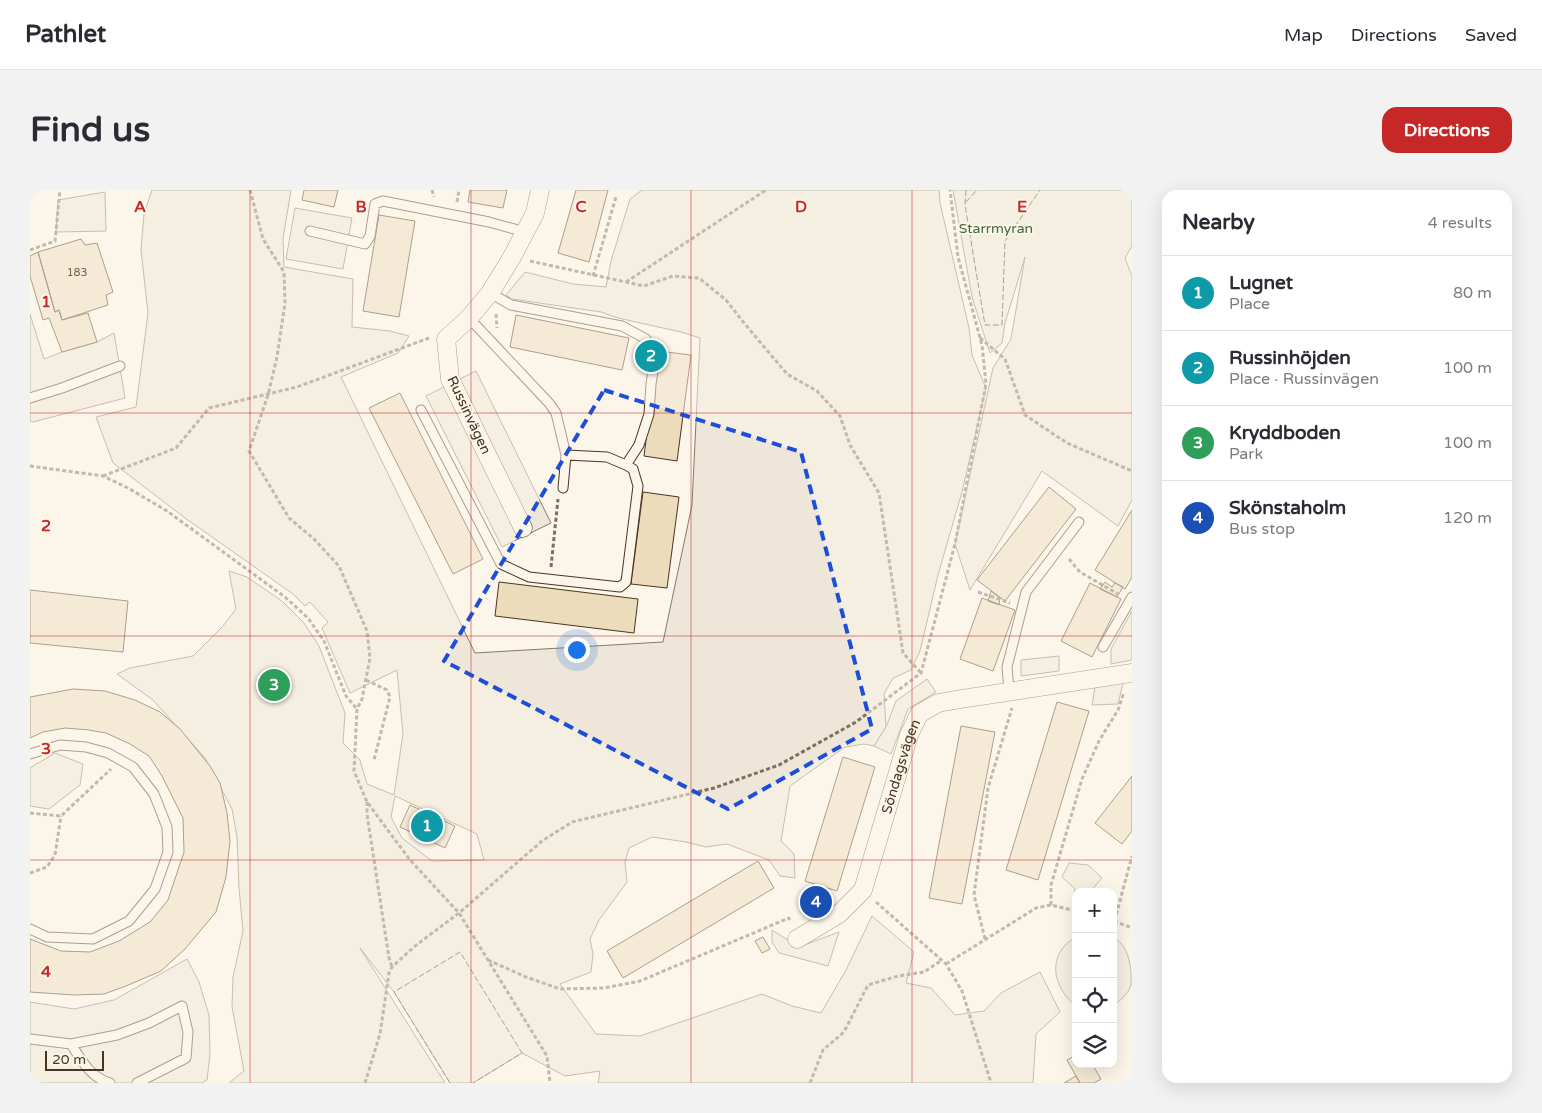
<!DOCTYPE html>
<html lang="en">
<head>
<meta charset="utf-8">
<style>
  body { margin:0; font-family:"Varela Round",sans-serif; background:#f2f2f3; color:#2b2b33 }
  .controls { position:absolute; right:15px; bottom:15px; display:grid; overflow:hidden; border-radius:10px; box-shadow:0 5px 20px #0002 }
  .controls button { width:45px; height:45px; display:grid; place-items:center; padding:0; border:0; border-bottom:1px solid #e1e1e2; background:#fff; color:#2b2b33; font:25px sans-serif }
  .scale { position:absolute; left:15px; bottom:12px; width:59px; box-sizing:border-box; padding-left:5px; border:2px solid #4a3520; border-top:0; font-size:14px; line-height:18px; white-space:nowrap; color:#4a3520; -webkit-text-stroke:4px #fbf6e9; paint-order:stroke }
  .you { position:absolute; left:546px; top:459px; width:18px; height:18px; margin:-12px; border:4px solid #fff; border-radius:50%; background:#1a73e8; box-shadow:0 0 0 8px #1a73e833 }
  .badge { display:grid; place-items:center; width:32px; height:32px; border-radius:50%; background:#c62828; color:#fff; font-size:16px; font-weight:700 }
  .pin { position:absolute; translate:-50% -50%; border:2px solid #fff; box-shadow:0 1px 5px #0006 }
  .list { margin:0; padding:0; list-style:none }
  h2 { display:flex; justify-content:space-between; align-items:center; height:65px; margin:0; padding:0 20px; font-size:21px }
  h2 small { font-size:16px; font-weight:400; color:#7c7c81 }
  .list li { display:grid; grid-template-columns:32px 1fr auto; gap:15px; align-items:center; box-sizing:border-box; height:75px; padding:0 20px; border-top:1px solid #e1e1e2 }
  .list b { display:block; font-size:19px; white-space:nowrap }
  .list p { margin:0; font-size:16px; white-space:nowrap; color:#7c7c81 }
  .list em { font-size:16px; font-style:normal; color:#7c7c81 }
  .icon { flex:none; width:28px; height:28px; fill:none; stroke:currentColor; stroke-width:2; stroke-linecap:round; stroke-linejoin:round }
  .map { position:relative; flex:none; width:1102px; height:893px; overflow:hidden; border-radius:15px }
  header { display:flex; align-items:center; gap:30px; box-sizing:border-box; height:70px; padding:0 25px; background:#fff; border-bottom:1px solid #e1e1e2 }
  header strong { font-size:24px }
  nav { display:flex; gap:28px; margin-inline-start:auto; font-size:18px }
  .intro { display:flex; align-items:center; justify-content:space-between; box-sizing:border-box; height:120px; padding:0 30px }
  h1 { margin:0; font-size:35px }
  .button { padding:12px 22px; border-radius:15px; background:#c62828; color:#fff; font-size:18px; font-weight:700 }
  main { display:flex; gap:30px; padding:0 30px }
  aside { flex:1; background:#fff; border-radius:15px; box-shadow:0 5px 20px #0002 }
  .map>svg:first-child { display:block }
  .green { fill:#ede6d9; stroke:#887966; fill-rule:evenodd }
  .parking { fill:#ede7d9; stroke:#887966 }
  .building { fill:#ecdcbc; stroke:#4a3520 }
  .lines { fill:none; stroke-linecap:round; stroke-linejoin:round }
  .service-casing { stroke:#4a3520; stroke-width:11 }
  .minor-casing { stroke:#4a3520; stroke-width:19 }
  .path { stroke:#7f6f5c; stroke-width:3; stroke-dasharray:4 2.5; stroke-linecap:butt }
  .service { stroke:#fbf6e9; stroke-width:9 }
  .minor { stroke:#fbf6e9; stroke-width:18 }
  .fence { stroke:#4a3520; stroke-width:1; stroke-dasharray:6 2.5; stroke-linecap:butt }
  .marked { fill:none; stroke:#1d4ed8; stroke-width:4; stroke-dasharray:10 6; stroke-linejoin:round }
  .grid { fill:none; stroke:#c62828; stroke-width:1; stroke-opacity:0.55 }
  .labels { text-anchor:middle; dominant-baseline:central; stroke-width:4; stroke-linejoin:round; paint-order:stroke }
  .number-label { font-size:11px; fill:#725f47 }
  .park-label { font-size:14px; fill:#436837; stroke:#fbf6e9 }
  .street-label { font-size:14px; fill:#4a3520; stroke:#fbf6e9 }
  .grid-label { font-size:16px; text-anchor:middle; font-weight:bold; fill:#c62828; stroke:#fbf6e9; stroke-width:4; stroke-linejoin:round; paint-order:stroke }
</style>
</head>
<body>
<header>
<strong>Pathlet</strong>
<nav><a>Map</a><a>Directions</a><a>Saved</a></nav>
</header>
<div class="intro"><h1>Find us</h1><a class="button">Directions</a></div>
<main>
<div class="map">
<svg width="1102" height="893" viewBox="0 0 1102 893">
  <rect width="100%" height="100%" fill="#fbf6e9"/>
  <!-- green -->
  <path class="green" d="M122 0H261L253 49 254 77 323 89 322 137 360 141 379 146 368 163 311 187 445 463 633 452 662 315 670 148 651 142 588 128 571 122 482 109 476 105 495 82 543 94 576 97 581 71 600 9 612 0H909L910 13 939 138 942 165 956 198 932 302 908 385 890 461 881 480 863 488 854 504 856 537 844 556 834 554 815 557 760 596 751 651 764 664 765 688 750 686 739 670 697 654 676 657 656 652 622 647 599 658 595 672 597 692 569 730 560 749 563 764 561 782 530 794 566 844 610 846 732 804 762 816 791 823 816 780 842 726 884 762 876 793 901 798 925 825 954 821 971 803 1010 782 1030 822 1006 844 1003 893H568L570 881 535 886 492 863 443 893H420L364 802 330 758 415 893H199L214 881 202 817 203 787 213 741 209 698 207 647 202 619 175 568 123 510 87 484 100 478 163 466 193 436 206 419 199 381 217 387 252 411 274 433 289 456 315 523 313 553 330 570 337 594 364 605 373 544 367 480 320 503 292 438 298 432 280 412 275 416 263 404 155 328 83 273 66 227 106 217 118 123 111 60 114 24ZM365 606 447 644 454 670 402 671 372 648 361 627Z
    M923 0H1102V56L1095 68 1102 86V310L1088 336 1012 281 940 400 925 354 963 178 981 149 995 67 975 133 972 153 960 163 942 107Z
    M75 2 76 41 26 42 28 10Z
    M25 563 53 574 50 595 19 619 0 616V578Z
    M1039 673 1058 675 1072 688 1060 702H1046V710L1043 707 1045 699 1032 687Z
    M1046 747V816C1022 797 1016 764 1046 747Z
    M1083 747C1099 755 1102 778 1101 795 1098 804 1091 810 1083 816Z"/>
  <!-- parking -->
  <path class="parking" d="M265 18 322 28 313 79 256 69Z
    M0 124 14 169 32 162 67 152 84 143 95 208 3 232 0 231Z
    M446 181 521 333 472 357 396 206Z
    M1102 421V470L1081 474V459Z
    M1029 466V481L991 486V470Z
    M897 489 906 502 878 519 861 564 844 556 856 537 866 511Z
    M1093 493 1088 514 1062 515 1065 497Z
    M742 740 769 757 809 742 798 776 749 763 742 752Z
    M157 769 169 792 179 825 180 864 177 890 172 893H0V812L44 819 84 810Z"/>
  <!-- building -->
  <path class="building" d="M274 0H308L304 17 272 10Z
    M440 0H477L473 18 438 12Z
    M546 0H578L559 72 528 63Z
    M349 25 385 31 369 127 333 121Z
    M51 49 55 55 67 53 83 102 76 105 78 115 32 130 29 120 25 122 8 62Z
    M8 62 25 122 29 120 32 130 58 123 67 152 32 162 19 128 13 130 0 86V66Z
    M486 125 599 148 592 180 480 157Z
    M628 161 661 165 647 271 614 266 621 210 623 181Z
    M370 203 453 369 423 384 339 218Z
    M1019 297 1046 319 975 411 947 390Z
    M613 302 649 307 637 398 601 394Z
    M1102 320V387L1095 399 1065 380Z
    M469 392 608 409 604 443 465 426Z
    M1075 392 1082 397 1085 393 1093 397 1087 407 1070 399Z
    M1060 393 1091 409 1062 467 1031 451Z
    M0 400 98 411 93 462 0 453Z
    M961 401 970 408 969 415 958 411Z
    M952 408 985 420 963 481 930 469Z
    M43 499 75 501 105 510 130 522 150 539 180 576 190 593 197 623 200 651 196 687 186 722 155 759 131 781 96 796 74 804 44 805 0 802V749L31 761 60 762 89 751 120 732 138 710 154 662 153 628 132 586 119 566 100 554 76 543 59 540 35 538 13 542 0 548V507Z
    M1027 512 1059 521 1008 690 976 680Z
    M931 536 965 542 932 714 899 708Z
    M813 567 845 577 807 701 775 691Z
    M1102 586V641L1092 654 1065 633Z
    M380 615 425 636 415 658 370 637Z
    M728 671 744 698 593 788 577 761Z
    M733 747 740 759 732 763 725 751Z
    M1046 865V874H1062L1071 889 1064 893H1050L1037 870Z
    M1046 886 1050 893H1034Z"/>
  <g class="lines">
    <defs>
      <path id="service" d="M280 41 335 54 340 46 345 14 353 11 459 32 495 42
        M460 103 481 115 592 136 616 149 621 158 623 181 621 194 619 224 609 255 596 275 577 267 536 265
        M439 128 519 213 526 223 536 265 533 298
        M0 208 32 198 90 176
        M391 220 471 374 499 387 590 397 596 392 608 296 603 279 596 275
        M1073 457 1102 407
        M979 500 977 477 996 402 1049 332
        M0 564 30 555 56 557 78 563 103 577 124 604 137 637 138 662 125 699 99 731 63 749 17 747 0 739
        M0 849 41 854 87 845 119 833 152 816 158 842 156 868 107 893
        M41 854C52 871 60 887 80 893"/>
      <g id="minor">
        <path d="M493 338 420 189 416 149 439 128 460 103 482 67 505 23 510 0"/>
        <path id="s1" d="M767 749 809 724 833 700 879 545 889 524 908 513 931 509 1102 483"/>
      </g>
    </defs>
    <!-- service casing -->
    <use href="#service" class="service-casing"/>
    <!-- minor casing -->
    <use href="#minor" class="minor-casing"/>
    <!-- path -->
    <path class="path" d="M220 0 233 49 254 82 255 113 247 167 238 205 219 261 259 328 284 349 309 376 337 441 340 468 332 509 327 519 324 581 337 612 380 670 429 723 517 866 520 893
      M402 0 404 7
      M427 12 429 0
      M0 60 25 51 30 0
      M500 71 614 96 643 86 669 88 696 110 714 133 757 184 787 201 810 226 820 255 849 303 873 463 891 483
      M563 86 586 7
      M596 92 736 0
      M466 124 467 138
      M950 148 975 169 995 225 1037 253 1102 281
      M0 276 73 286 98 298 137 321 255 407 278 428 294 451 316 506 327 519
      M73 286 146 258 179 218 267 197 399 148
      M1039 369 1050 382 1088 404
      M521 377 528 309
      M948 402 980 413
      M336 490 357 500 360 507 344 570
      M337 612V624L359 768 362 777
      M0 623 31 626 81 579
      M0 683 17 677 25 665 31 626
      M846 712 916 774 932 801 961 893
      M1021 715V695L1052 589 1069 551 1088 520 1094 502
      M1084 731 1102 738
      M1083 737 1102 666
      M955 749 944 705 958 598 982 518
      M458 770 496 787 530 799 574 798 610 791 759 728V732
      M916 774 1006 718 1021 715 1046 721
      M335 893 350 844 359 783 362 777 385 756 429 723 512 651 542 632 684 598 749 575 826 532 891 483 925 354 956 194 952 155 928 67 920 0
      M780 893 793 860 814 842 838 795 868 786 894 782 912 770"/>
    <!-- service -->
    <use href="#service" class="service"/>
    <!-- minor -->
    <use href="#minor" class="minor"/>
    <!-- fence -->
    <path class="fence" d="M936 0 935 15 955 135H972L975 51 1010 0
      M936 12 947 0
      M420 893 364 802 430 762 492 863 443 893"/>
  </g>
  <!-- marked area -->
  <path d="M0 0H1102V893H0ZM574 200 771 262 842 539 698 619 414 471Z" fill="#fbf6e9" fill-opacity=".55" fill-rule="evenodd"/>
  <path class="marked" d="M574 200 771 262 842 539 698 619 414 471Z"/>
  <!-- grid -->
  <path class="grid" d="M220 0V893M441 0V893M661 0V893M882 0V893M0 223H1102M0 446H1102M0 670H1102"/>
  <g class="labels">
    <!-- number labels -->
    <g class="number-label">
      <text x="47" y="82">183</text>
    </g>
    <!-- park labels -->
    <g class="park-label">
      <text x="966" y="38">Starrmyran</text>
    </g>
    <!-- street labels -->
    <g class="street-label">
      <text transform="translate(439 225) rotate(65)">Russinvägen</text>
      <text stroke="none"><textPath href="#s1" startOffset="212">Söndagsvägen</textPath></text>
    </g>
  </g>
  <g class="grid-label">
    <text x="110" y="22">A</text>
    <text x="331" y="22">B</text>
    <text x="551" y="22">C</text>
    <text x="771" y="22">D</text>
    <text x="992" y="22">E</text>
    <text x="16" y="117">1</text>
    <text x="16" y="341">2</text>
    <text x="16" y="564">3</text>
    <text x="16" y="787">4</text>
  </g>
</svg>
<div class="controls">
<button>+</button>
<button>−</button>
<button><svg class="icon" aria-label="locate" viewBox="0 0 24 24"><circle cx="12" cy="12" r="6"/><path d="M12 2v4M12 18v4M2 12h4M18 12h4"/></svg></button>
<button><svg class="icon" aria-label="layers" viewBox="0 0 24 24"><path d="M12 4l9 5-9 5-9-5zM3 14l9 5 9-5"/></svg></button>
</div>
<div class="scale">20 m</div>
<div class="you"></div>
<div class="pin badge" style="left:397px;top:636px;background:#0f9aa8">1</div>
<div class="pin badge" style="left:621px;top:166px;background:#0f9aa8">2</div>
<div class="pin badge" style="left:244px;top:495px;background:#2e9e5b">3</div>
<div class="pin badge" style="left:786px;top:712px;background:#1a4fb4">4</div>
</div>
<aside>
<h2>Nearby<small>4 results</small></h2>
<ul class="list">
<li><span class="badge" style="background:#0f9aa8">1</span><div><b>Lugnet</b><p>Place</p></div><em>80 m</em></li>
<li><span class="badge" style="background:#0f9aa8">2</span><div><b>Russinhöjden</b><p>Place · Russinvägen</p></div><em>100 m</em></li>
<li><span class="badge" style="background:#2e9e5b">3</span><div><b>Kryddboden</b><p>Park</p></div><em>100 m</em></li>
<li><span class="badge" style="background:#1a4fb4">4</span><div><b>Skönstaholm</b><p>Bus stop</p></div><em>120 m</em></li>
</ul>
</aside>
</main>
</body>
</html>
